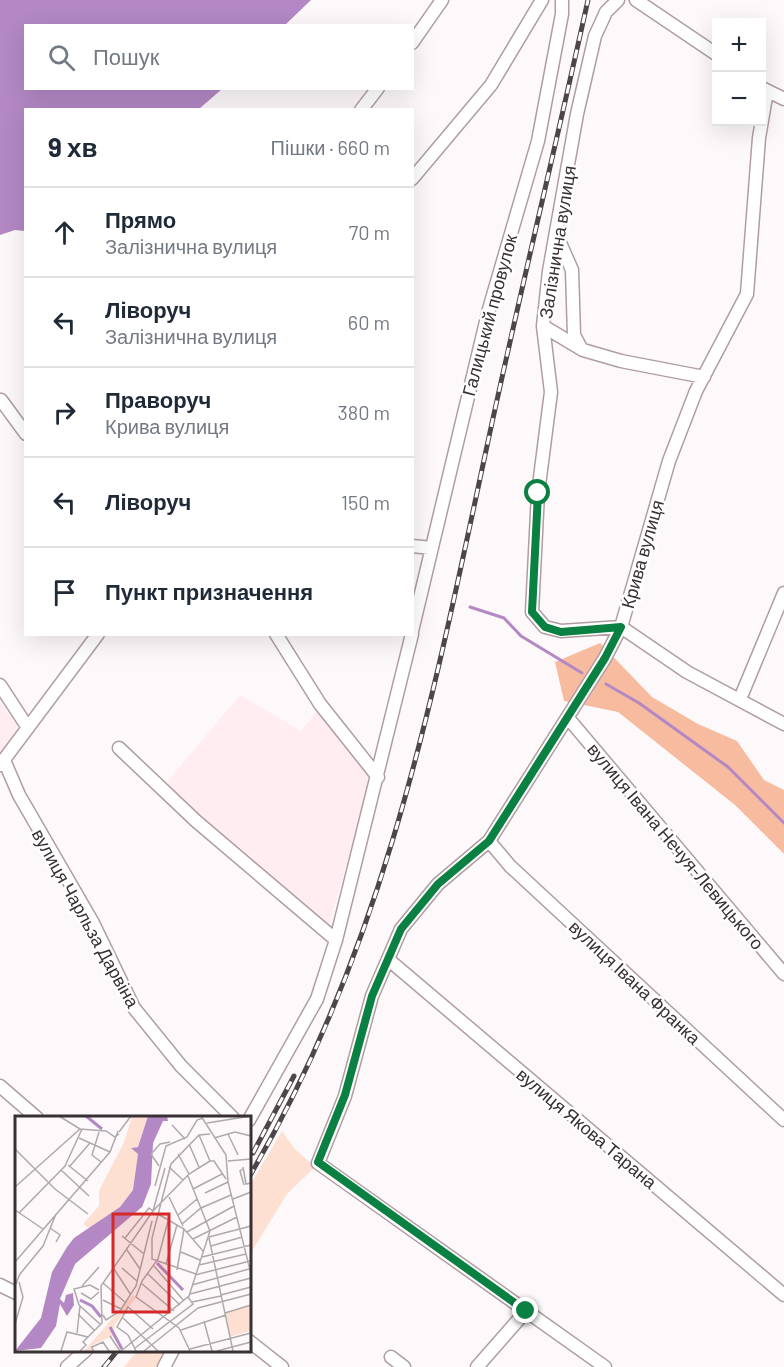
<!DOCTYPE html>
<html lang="uk">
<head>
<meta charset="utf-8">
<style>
  body { margin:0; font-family:Barlow,sans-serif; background:#f2f2f3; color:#1f2937 }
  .controls { position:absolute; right:18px; top:18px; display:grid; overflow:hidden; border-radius:0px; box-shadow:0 6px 24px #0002 }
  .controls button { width:54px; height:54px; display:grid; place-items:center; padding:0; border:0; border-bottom:2px solid #e0e1e3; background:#fff; color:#1f2937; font:30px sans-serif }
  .stop { position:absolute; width:18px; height:18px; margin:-14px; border:4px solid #0b8043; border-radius:50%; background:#fff }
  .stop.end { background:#0b8043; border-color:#fff; box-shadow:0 2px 6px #0008 }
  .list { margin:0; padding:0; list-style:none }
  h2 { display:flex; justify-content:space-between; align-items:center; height:78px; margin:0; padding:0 24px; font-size:26px }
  h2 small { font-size:20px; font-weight:400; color:#747a83 }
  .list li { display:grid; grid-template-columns:39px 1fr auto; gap:18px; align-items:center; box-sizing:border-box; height:90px; padding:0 24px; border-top:2px solid #e0e1e3 }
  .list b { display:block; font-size:22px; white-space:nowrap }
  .list p { margin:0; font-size:20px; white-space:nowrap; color:#747a83 }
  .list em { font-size:20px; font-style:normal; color:#747a83 }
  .icon { flex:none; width:33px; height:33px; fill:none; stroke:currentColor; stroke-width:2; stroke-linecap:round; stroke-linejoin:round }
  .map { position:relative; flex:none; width:784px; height:1367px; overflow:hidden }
  .search { position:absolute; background:#fff; box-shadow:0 6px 24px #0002; left:24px; top:24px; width:390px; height:66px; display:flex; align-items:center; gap:15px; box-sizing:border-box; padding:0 21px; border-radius:0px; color:#747a83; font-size:22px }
  .panel { position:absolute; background:#fff; box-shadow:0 6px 24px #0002; left:24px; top:108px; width:390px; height:528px; border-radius:0px }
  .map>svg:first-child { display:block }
  .built { fill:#ffedf1 }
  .green { fill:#fee0d2 }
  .forest { fill:#f7bba0 }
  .water { fill:#b388c4 }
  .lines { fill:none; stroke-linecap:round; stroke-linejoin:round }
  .stream { stroke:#b388c4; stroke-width:3 }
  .minor-casing { stroke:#b09da1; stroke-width:15 }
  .minor { stroke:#fff; stroke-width:12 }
  .rail-casing { stroke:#4d4547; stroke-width:5 }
  .rail { stroke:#fff; stroke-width:3; stroke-dasharray:9; stroke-linecap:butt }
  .route { stroke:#0b8043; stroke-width:8 }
  .labels { text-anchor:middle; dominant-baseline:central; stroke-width:5; stroke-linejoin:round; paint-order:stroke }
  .street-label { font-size:18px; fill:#383032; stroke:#fff }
  .inset-river { fill:none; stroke:#b388c4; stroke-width:3 }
  .inset-road { fill:none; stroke:#aea9aa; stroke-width:1.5 }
  .view { fill:#d62828; fill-opacity:0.15; stroke:#d62828; stroke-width:3 }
  .inset-edge { fill:none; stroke:#383032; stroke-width:3 }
</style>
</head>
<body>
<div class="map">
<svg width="784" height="1367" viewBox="0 0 784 1367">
  <rect width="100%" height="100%" fill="#fdf9fa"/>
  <!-- built -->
  <path class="built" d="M240 695 301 731 317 711 371 780 329 925 161 789Z
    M0 700 19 730 0 756Z"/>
  <!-- green -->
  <path class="green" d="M282 1131 294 1148 315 1167 287 1194 252 1251 249 1250V1187Z
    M137 1351H168L161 1367H124Z"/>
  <!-- forest -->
  <path class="forest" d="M600 643 652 697 698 724 737 741 764 780 784 790V854L735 805 618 712 564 701 555 662Z"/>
  <!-- water -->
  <path class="water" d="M0 0H311L285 25 26 26V88L222 89 199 109 26 110 25 231 15 230 0 235Z"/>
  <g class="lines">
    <!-- stream -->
    <path class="stream" d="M470 607 504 618 521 636 582 673
      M606 684 639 703 728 767 784 823"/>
    <defs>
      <path id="minor" d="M618 0 606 12 595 36 577 114 549 271 543 326 551 392 538 493 532 612 545 627 561 631 621 627 687 672 784 724
        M636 0 716 54
        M412 43 442 0
        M762 88 784 99
        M361 110 378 88
        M412 179 491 85 542 0
        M557 236 572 270 574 335 581 348
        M543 326 583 350 621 361 704 377
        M1 400 26 434
        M412 546 432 548
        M412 631 489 309 538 141 562 14V0
        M276 634 320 704 378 777
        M0 685 28 728
        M740 699 784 593
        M568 718 784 974
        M119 748 196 821 336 940
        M4 760 19 795 93 923 134 1008 181 1066 233 1118
        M0 765 98 634
        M489 841 510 866 784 1120
        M389 960 784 1295
        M0 1086 37 1118
        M249 1120 317 999 336 940 412 634
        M0 1285 16 1293
        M249 1341 282 1367
        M391 1357 404 1367
        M67 1367 86 1350
        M164 1367 173 1350
        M477 1367 526 1311
        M605 1367 318 1163 345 1096 372 996 401 929 438 884 489 841 605 658 621 627 669 461 696 391 747 294 759 138 767 91"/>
    </defs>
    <!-- minor casing -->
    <use href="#minor" class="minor-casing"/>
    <!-- minor -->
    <use href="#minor" class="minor"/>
    <defs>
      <path id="rail" d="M253 1153 294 1076
        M249 1177C384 949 432 702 487 446 519 297 555 149 588 0
        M104 1367 118 1350"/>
    </defs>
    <!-- rail casing -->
    <use href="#rail" class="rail-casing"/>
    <!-- rail -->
    <use href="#rail" class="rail"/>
  </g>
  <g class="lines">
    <!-- route -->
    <path class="route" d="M526 1311 318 1162 345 1095 372 996 401 929 438 884 489 841 605 658 621 627 561 632 545 627 532 612 538 493"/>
  </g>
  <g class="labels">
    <!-- street labels -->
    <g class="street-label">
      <text transform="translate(557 242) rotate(-81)">Залізнична вулиця</text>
      <text transform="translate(489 315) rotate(-75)">Галицький провулок</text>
      <text transform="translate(642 554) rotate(-74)">Крива вулиця</text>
      <text transform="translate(676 846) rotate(50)">вулиця Івана Нечуя-Левицького</text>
      <text transform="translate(86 918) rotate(61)">вулиця Чарльза Дарвіна</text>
      <text transform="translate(635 982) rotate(43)">вулиця Івана Франка</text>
      <text transform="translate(587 1128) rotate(40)">вулиця Якова Тарана</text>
    </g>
  </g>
  <!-- overview -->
  <g transform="translate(15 1116)">
    <rect width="236" height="236" fill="#fdf9fa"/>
    <path d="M117 0H133L123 31H116L123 38 119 73 105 91 74 112 68 108 84 90V75L109 26ZM118 179 121 182 100 208 98 220 79 228 76 235H69ZM235 190V215L215 221 211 197Z" fill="#fee0d2"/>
    <path d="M133 0H152L153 5H148L138 27 136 68 127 91 60 148 45 183 49 187 51 179 58 177 59 189 52 200 45 188 41 210 26 232 0 235 26 202 37 156 52 131 59 122 105 91 118 74 123 38 116 32 123 31Z" fill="#b388c4"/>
    <path class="inset-river" d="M71 0 87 13M142 147 168 174M65 184 77 190 86 201M95 211 107 233"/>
    <path class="inset-road" d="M44 0 65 13 91 15 100 21 104 18M186 0 211 39 213 66 236 158M192 7 236 0M157 9 170 23M84 16 77 39 86 46M104 16 116 0M213 18 223 39M184 19 195 45H199L211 63M64 22 95 36M199 22 220 16 236 20M174 28 184 51M0 33 40 73 73 98M163 38 174 58M213 45 236 43M53 49 73 65M55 50 75 27M144 50 136 38 145 28 155 26M154 51 168 64M228 51 231 68 236 67M228 53 225 55 229 69M46 54 74 80M140 70 151 30 172 21 182 4 188 2M0 71 65 13M178 73 207 58M190 77 213 66M154 81 168 110M218 83 236 76M0 94 28 113M138 95 150 52M4 97 50 50 67 13M143 98 169 113 188 135M163 99 182 83M153 105 143 143 127 165 121 181 164 212 175 235M167 108 186 92 216 79M35 112 45 119 41 126M172 116 219 90M107 120 129 138M194 121 236 110M110 122 134 92 138 95M194 122 218 235M178 123 222 101M196 130 227 121M112 134 125 153M166 136 185 144M187 141 236 129M0 146 95 36 103 15M151 148 162 109M184 149 231 138M139 150 169 185M107 152 122 165M99 153 116 179M162 154 169 113M133 158 165 189M181 158 137 143V122L156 48 184 19 195 18M180 159 235 145M88 167 111 187M126 167 159 195M177 169 234 153M0 170 5 158 28 130 41 98M67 170 84 151M84 174 75 169 59 173 64 189 86 209M66 177 76 183 84 176M175 178 236 162M206 179 236 171M88 184 106 193M177 186 206 180M210 197 236 189M63 198 80 215M88 199 91 204 105 195 121 170 137 105M108 202 143 235M189 205 197 235M0 208 8 181 4 166M166 214 211 199M62 217 65 190M95 220 105 235M120 232 178 188 173 181M175 233 236 217M46 235 52 216 73 221M65 235 71 229 68 226 87 207 86 170 138 95 174 58 195 45M78 235 77 231 88 226 94 235M106 235 174 180 195 115 173 60M121 235 113 219 102 211 113 191 138 213M129 235 183 192 236 178M202 235 236 226"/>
    <path class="view" d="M98 98H154V196H98Z"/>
    <rect width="236" height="236" class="inset-edge"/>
  </g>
</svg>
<div class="controls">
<button>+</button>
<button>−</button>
</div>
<div class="stop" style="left:538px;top:493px"></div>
<div class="stop end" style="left:526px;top:1311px"></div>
<div class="search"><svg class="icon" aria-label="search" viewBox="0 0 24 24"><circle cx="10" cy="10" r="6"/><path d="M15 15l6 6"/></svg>Пошук</div>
<section class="panel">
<h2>9 хв<small>Пішки · 660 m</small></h2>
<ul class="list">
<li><svg class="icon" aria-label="ahead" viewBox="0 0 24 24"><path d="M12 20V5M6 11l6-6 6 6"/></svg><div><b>Прямо</b><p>Залізнична вулиця</p></div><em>70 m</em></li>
<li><svg class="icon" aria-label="left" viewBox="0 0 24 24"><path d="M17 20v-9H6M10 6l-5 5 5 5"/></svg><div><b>Ліворуч</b><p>Залізнична вулиця</p></div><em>60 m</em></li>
<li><svg class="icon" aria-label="right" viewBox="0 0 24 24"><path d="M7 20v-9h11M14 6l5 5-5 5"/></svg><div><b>Праворуч</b><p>Крива вулиця</p></div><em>380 m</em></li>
<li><svg class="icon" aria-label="left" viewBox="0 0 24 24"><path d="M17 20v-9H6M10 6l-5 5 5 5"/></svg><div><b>Ліворуч</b></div><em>150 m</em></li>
<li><svg class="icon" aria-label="arrive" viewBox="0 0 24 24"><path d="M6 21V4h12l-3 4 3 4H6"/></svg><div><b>Пункт призначення</b></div></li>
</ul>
</section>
</div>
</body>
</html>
